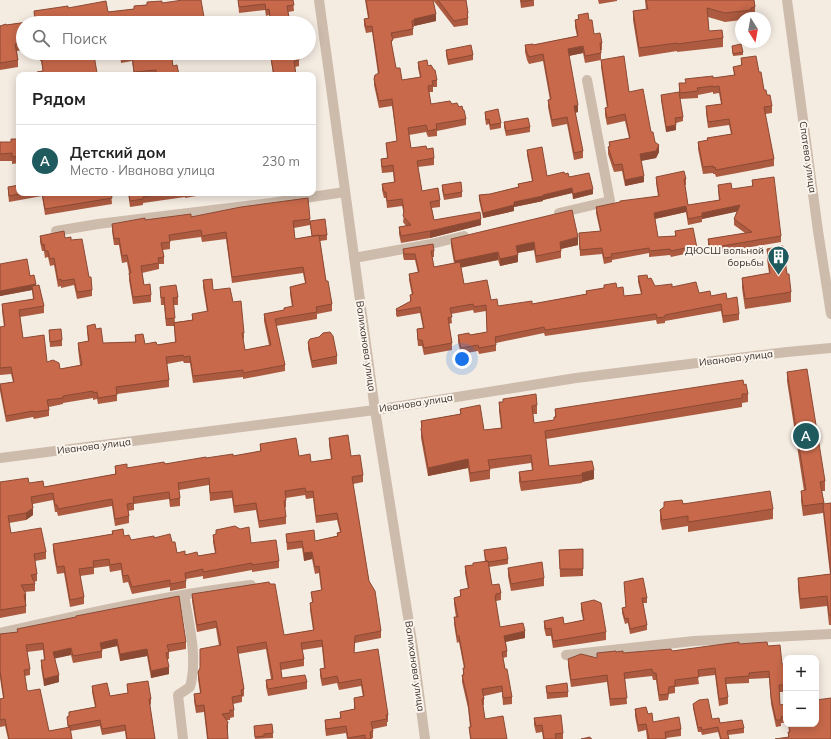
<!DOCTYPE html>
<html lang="ru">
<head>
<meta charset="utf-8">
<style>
  body { margin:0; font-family:Mulish,sans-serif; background:#f2f2f2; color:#222 }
  .controls { position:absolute; right:12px; bottom:12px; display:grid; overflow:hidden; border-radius:8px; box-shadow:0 2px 10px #0003 }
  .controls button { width:36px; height:36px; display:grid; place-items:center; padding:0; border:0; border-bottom:1px solid #e0e0e0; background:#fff; color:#222; font:20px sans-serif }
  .compass { position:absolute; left:735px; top:12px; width:36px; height:36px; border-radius:50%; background:#fff; box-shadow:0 2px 10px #0003; rotate:169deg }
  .you { position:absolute; left:462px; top:359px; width:14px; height:14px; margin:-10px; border:3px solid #fff; border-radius:50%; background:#1a73e8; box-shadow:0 0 0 6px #1a73e833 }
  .badge { display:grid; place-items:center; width:26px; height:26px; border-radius:50%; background:#1f5a5e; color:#fff; font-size:13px; font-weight:700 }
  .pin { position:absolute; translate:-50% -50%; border:2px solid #fff; box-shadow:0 1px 4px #0006 }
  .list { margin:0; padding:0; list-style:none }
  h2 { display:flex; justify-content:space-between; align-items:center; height:52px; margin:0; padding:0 16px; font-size:17px }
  h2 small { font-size:13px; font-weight:400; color:#767676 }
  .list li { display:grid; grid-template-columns:26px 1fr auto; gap:12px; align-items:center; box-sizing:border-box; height:72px; padding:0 16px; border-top:1px solid #e0e0e0 }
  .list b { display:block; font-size:15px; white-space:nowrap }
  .list p { margin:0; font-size:13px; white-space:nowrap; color:#767676 }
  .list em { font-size:13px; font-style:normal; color:#767676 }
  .icon { flex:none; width:22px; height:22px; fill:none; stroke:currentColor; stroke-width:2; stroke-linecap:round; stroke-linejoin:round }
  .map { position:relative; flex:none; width:831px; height:739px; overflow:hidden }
  .search { position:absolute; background:#fff; box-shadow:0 2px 10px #0003; left:16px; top:16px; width:300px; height:44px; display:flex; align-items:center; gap:10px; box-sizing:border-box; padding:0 14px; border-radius:22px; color:#767676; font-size:15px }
  .panel { position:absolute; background:#fff; box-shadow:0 2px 10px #0003; left:16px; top:72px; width:300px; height:124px; border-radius:8px }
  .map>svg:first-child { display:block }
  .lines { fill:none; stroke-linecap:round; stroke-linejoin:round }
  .minor { stroke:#cdbbac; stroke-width:10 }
  .tertiary { stroke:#cdbbac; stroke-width:10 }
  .wall { fill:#ac5a40; fill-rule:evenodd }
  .shaded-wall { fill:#8c4a34 }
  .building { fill:#c8694b; stroke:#8c4a34 }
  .labels { text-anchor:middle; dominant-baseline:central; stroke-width:4; stroke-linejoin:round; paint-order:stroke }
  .street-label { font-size:10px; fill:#3b302b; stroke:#fbf5ee }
  .poi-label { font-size:10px; fill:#3b302b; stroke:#fbf5ee; text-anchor:end }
</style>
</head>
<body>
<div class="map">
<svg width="831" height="739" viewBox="0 0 831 739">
  <rect width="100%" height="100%" fill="#f4ebe1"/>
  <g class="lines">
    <!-- minor -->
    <path class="minor" d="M319 0 375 410 413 648 425 739
      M559 213 610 201 587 80
      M56 231 98 224 271 203 345 192
      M354 258 431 244 464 236
      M0 458 375 410 576 378 787 352 831 348
      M0 633C83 614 167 595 251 585
      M566 655 694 641 831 634
      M183 739 178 695 190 687C198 658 189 624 184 595"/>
    <!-- tertiary -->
    <path class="tertiary" d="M787 0 818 231 831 314"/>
  </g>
  <!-- wall -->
  <path class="wall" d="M238 0H293L294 11 288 12 290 23H270L269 15 266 16 265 10 239 13Z
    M365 0H466L468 13V25L454 27 433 0 436 21 414 26V27H413V35L392 39V47L396 68 402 80 420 77 418 68V62L428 66 437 80V87H433V92H429L431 104H452L459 107 463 110 466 119V125L437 131V136L428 137 426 132 409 135 411 148 427 149 434 158V165L418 167 422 191 440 200V207L432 208 434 220 481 225 430 238 401 243 399 234V227L406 226 403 222 404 214 402 206 387 208 386 198H384L382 190V184L394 182 393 172 382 173 381 165V159L387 158 386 143 397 141 392 106 379 108 374 85V79L378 74 372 32 366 33 364 25V19L368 18Z
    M520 0H534V6L521 8Z
    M598 0H617V1L599 4Z
    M645 0H754L755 7V16H751V18H741V20L725 22 708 17 709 31 723 38V47L677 52V51L639 57 633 20V11L646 10Z
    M162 3 205 23H23V50L17 51 18 60V67L0 70V26L6 25 34 21V11L68 8 108 12 134 9V6Z
    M578 15 589 20 594 34 602 43V50H601V60L629 92 651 132 659 152 656 158 641 161 644 182 625 186 622 171 614 172 608 154V147H609V142L629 138 625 121 607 125 605 115V108H607L601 67V60L585 63 583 53 569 56 578 112 575 113 583 151V158L574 160 567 124 552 127 548 107V100H550L543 61 529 64 527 60 525 52V45H533L577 36 575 27V20L578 19Z
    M732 46 743 52V55L733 56Z
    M446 50 473 55V60L448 65 446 55Z
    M39 53H50V54L73 58 97 73V75H37V72L43 71 41 61H40Z
    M95 53H104V58L96 60Z
    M120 53H197L172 57 173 66 179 75H134L132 61 121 63Z
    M270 53H298L299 60V66L295 67 296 75H273Z
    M741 58 759 72 764 90 772 106V113L765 114 774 159V166L716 177 715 174H713V173L703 174 698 149V142L707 140V138L731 134 729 125 708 128 706 113V106L721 104 719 93 713 94V92L698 95V98L680 99 683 117V121L676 123V130L666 132 661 100V95L679 94V83H685L734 75 733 67 741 66Z
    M485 112 501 123V128L490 130 489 124 486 125 485 117Z
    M504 122 530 127V132L506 136 504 127Z
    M11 139H19V163L12 164V161H0V142H11Z
    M527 150 547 176 565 174 593 194 573 199 572 193 543 200V201L514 207V211L483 218 479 200V195L490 194 518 187V184L532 181 527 155Z
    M656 177 686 179V185H685L688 205 719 200 718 191V185L732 189 752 187V180L781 236V242L710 254 708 245V239L745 233 734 225V219L737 211 702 219V222L688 225 686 212 655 219 658 237 675 236V231L697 248V254L686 256 685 254 671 257 670 255 649 257V253L612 260V262L604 264 602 254 580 256 579 233 600 231 596 213V207L658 196 656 183Z
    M442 185 462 192V197L444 200 442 190Z
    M8 187 19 193H111L112 204 45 215 42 196 9 202 8 193Z
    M128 193H214L185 198V197L143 203V205L130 207Z
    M191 217 310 219V221L327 235V240L320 241 326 281 332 304V311L317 314V319L276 326 285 365V371L243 379V377L193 383 190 363H184L183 361 167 364 169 380V387L117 394V401L98 404 97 399 93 400V398L63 403V404L49 407V416L34 419 33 417 6 422 0 391V384L13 382 11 374 0 375V327H4L2 311V304L33 299 32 290 0 296V264L30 276 36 285 44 306V313L20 317 23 338 47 362 60 369 80 365 78 349V343L88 341 87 332V326L96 329 103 343 135 342V335L145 344 157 345 175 342 174 326H166L164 305H161L160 287 178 297V305H173L175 322 192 320V314L207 312 203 287V280L213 290 233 302 244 333V339H243L245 350 269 345 264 321V314L284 310 292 307 290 294V287L305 283 303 273 232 283 226 239 202 242 201 237 170 241V249L163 250 164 257V264H159V269L142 273 144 285 151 295V302L133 304 129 280V273L127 262 122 263 119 245H114L112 231V224L145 220ZM310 225 312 236 295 239 294 228Z
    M40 236 65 238 71 240 89 277 92 290V296L77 299 74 285 61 288V286L58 287 54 265 50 266 48 257 45 258 44 251H42L40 242Z
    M451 239 578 245 561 249V258L536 263 534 250 518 253V262L500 266 498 260 461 267 464 284 491 300 498 306 532 304 586 294V291L604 288V285L617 288 624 296 641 294 638 282V276L648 279 655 286 672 287 711 296 727 299 739 314V320L723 323 721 311 665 321V323L657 324 656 320 545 336 544 333 496 343V351L479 354 478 351 461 354 458 342V335H470L487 332 486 311 474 313 473 310 451 314 452 323 449 324 452 343V350L424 355 422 346H418L417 335V329L423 328 420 313 397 317 396 315V309L410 302V295H412L409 280V274L418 273 415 260H404L403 256V249L434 251V257H432L434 267 454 263 451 246Z
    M767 249 787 274 791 292V302L745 309 742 288V278L769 273 767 259Z
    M49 330 62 340V346L50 347Z
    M308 342 337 356V364L312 368 308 349Z
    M787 372 825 481V491H822L824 504 831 503V625H829L827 606 800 609 798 588V578L830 574 823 513 803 516 801 501V491H804L787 381Z
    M744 385 748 394V402L742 403V407L546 439 549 466 592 461 594 479 582 482V483L521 491 519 481V472L532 470 531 463 490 469V479L470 482 468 468 428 476 421 438V421L460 414V409L484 430 501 428 499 411V402H503V399L537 405V414H533L534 423 554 420V417H555V409Z
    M329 438 351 456 363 475V482L353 484 369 581 381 631V638L355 643 354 653 388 715V722H387V726L373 729V738L371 739H347L346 733 326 736 325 728V720L340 718V712L354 709V698L363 697 361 686 339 690 337 683 322 686 320 676V669L324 668 322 647 302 650 304 659V666L281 670 282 678 307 682V689L268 696 266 687V680L271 679 266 649 238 654 244 689V696L242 697V702L233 704 234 710V717L230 718V720H227L228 729 227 731 228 739H207L204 712 196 713 194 701V694L200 693 198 679V672L219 646 216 628 197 632 192 601V594L284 635 313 630 310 610V603H312L311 592 321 590 319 573 315 574 312 559 304 561 302 548 287 550 286 534 315 541 337 536V533L340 532 337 520 316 523 313 498 306 499 305 495 286 498V507L285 508 286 517V524L259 528 256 510 234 513 232 498 210 501 209 485 179 490 180 498V506L170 507 169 499 134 504V510L128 511 129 516V523L115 526 112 506 58 516 57 512H55L53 500 33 504V515L26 520 9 523 11 533 46 552V559L35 561 37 574V581L34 582 35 584V591L24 592 26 602V613L0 618V482L29 483 44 487 115 474V466L127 468 233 456 260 451V444L299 456 311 462 331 459 329 445Z
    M664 502 773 509V519L688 532V526L662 530 660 521V510L664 507Z
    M216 530 251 543 279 561V568L252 572V570L203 579V576L186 579V588L170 591V587L132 594 128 582 123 583 121 570 110 572 109 566 94 568V574L80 576 84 597V604L70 607 64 573 57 574 53 551V544L112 534V531L124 536 131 540 154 538 172 542 177 553 198 556 215 553 213 542V535H216Z
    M583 549V576L560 577 559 550Z
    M484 550 508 559V564L489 567 492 585 501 593V600L496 601V603L500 627 525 638 506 642 507 651V657L503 658 505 669 512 697V704L503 705 502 692 484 696V705H483L485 719 507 739H470L469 727H470L468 708 462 682V675H463V668H464L459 642 457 643 454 624V617H456L454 604V598L460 597V590L468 589 465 573V566L473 565 485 562Z
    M508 568 544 578V586L511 591 508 576Z
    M624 582 647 598V603H643L647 625V630L630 634 628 623 625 624 622 613V608L626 607Z
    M581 603 606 632V640L553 648 551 636H546L544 628V621L564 624 583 620 581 610Z
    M17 629 186 642V649L169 652V659H167L169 674 151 678 147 656 120 661 117 646 102 649V658L73 663 71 655 55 658 59 682 44 686 41 667V660H44L43 650 27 652 30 669V675L25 676 27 690 49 731 68 728 67 717 69 716V712L95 707 92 692V686L110 696 128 693 127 684 151 699V704L150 705 155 739H126L125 731 102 735 100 726 70 731 72 739H8L5 726 0 727V699L3 698 0 678V634L17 632Z
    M739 644 768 646 782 664H786V692H779L780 705H786V723H781V726L776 727 771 704 769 678 749 679V683L726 684 728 697V704L719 706 715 675 698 677 699 684 675 687V693L669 694 668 700 659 701 656 680H653L652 676 625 679 627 704 610 706 607 682 571 687 568 666V659L597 658V653L616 652 623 653 672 651Z
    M546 686 568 692V697L547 699Z
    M693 704 712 719 720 723 744 728V733L728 735 729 739H720L718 732 702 735 701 732H698L693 708Z
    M635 709 648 714 653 722 681 729V736L666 738V739H647L646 730 638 732 635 716Z
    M534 718 563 733V739H543L542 732 536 733 534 725Z
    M788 724H816L831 739 788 737V732H789Z
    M254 726 273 733V738L255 739Z"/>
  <!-- shaded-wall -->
  <path class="shaded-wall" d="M436 14V21L414 26V19Z
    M583 46V53L568 56V49Z
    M578 105V112L574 113V106Z
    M676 125V130L666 132V127Z
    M659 145V152L656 158 640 161V154Z
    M644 176V182L625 186V180Z
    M572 188V193L543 200V201L514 207V211L483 218V213L514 202Z
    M593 189V194L573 199V194Z
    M740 205V211L702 219V213Z
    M686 206V212L654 219V213Z
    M481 219V225L430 238V231Z
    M578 237V245L560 249V242Z
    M534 242V250L516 253V246Z
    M498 252V260L455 269V261Z
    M518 255V262L500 266V259Z
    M36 284V289L32 286V290L0 296V291Z
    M468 459V468L428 476V468Z
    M594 470V479L582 482V473Z
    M33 508V515L26 520V513Z
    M312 552V559L304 561V553Z
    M26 594V602H24V595Z
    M525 631V638L504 642V636Z
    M117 639V646L100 650V643Z
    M71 648V655L53 659V652Z
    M147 649V656L120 661V654Z
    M169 667V674L151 678V671Z
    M59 675V682L44 686V679Z
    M228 722V729L227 733V726Z"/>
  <!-- building -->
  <path class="building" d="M183 0H201L205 23H23V43L15 44 18 60 0 63V26L6 24V25L35 21 34 11 68 6V8L106 1 108 12 134 9V6L147 5V2L162 1V3Z
    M238 0H293L294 5 287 6 290 23H271L269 9 266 10 265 4 239 7Z
    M366 0H433L436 14 414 19V21H412L413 29 391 33 393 40 391 41 396 68H400L402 80 421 77 418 62 427 60 428 66 431 65 434 70H435L437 80 432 81 433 85 428 86 431 104 450 101 452 104 457 103 459 107 462 106 463 110H464L466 119 436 124 437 129 428 131 426 125 408 128 411 148 426 146 427 149 433 148 434 158 417 161 422 191 438 188 440 200 430 202 434 220 480 212 481 219 430 231 401 236 399 227 411 225 403 216 404 210 402 199 387 201 386 192H384L382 184 395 182 393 165 382 167 381 159 388 158 386 143 397 141 392 99 379 101 374 79 375 75 379 73 372 26 366 27 364 19 369 18Z
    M438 0H466L468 13 467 14 468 18 454 21Z
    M521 0H532L521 2Z
    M646 0H754L755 7 751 8V10L725 13 707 8 709 31 722 30 723 38 677 44V43L639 48 633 11 648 9Z
    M588 13 589 20H592L594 34 600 33 602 43H600L601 53 585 56 583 46 568 49 578 105 574 106 583 151 574 153 567 117 552 120 548 100 551 99 543 54 529 57 527 53 525 45 533 44V45L578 36 575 20 579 19 578 15Z
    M741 44 743 52 733 54 732 46Z
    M471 45 473 55 448 60 446 50Z
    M40 53H50V54L73 53V58L94 55 97 73 88 75H37V72L43 71 41 54H40Z
    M120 53H171L173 66 177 65 179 75H167V73L156 74V70L134 72 132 55 121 56Z
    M270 53H298L299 60 294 61 296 75H274Z
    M624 56 629 92 643 89 651 132H653L655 142 659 145 656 151 640 154 644 176 625 180 622 164 614 165 608 147 610 146 609 142 630 138 625 114 607 118 605 108 608 107 601 60Z
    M756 56 759 72H761L764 90H766L767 95H770L772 106 764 107 774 159 716 170 715 167 713 168V166L703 167 698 142 708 140 707 138 732 134 729 119 708 122 706 106 722 104 719 86 713 87V86L697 88 698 91 680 93 679 83H686L685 79 713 76V78L735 75 733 67 742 65 741 58Z
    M679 92 683 117 675 118 676 125 666 127 661 95Z
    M498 109 501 123 490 125 489 119 486 120 485 112Z
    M528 118 530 127 506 131 504 122Z
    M11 139H19V156L12 157V153L0 154V142H11Z
    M542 147 547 176 564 172 565 174 568 173 569 177 589 173 593 189 573 194 572 188 543 195V196L514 202V205L483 213 479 195 490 194 519 187 518 184 533 181 527 150Z
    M684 171 686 179H684L688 205 720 200 718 185 731 183 732 189 753 186 752 180 774 177 781 236 710 248 708 239 752 232 734 219 740 205 702 213V216L688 219 686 206 654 213 658 237 676 236 675 231 693 228 697 248 686 250 685 248 671 251 670 249 649 251V248L611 254 612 257 604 258 602 248 580 250 579 233 601 231 596 207 620 202V201L659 196 656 177Z
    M461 182 462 192 444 195 442 185Z
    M19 185V193H24L9 196 8 187Z
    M42 193H111L112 198 45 209Z
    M129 193H170L143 197V199L130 201Z
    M308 198 310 219 293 221 295 239 319 235 326 281H328L332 304 316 307 317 312 275 319 285 365 243 373V370L193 376 190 356 184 357 183 355 166 357 169 380 116 387 117 395 98 398 97 392 93 393V391L63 396V398L47 400 49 410 34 412 33 411 6 416 0 384 14 382 11 367 0 368V327L5 326 2 304 34 299 32 286 39 285 44 306 19 310 23 338 44 335 47 362 53 360 59 363 60 369 82 365 78 343 89 341 87 326 95 324 96 329 101 328 103 343 136 342 135 335 143 334 145 344 156 342 157 345 176 342 174 323 193 320 192 314 208 311 203 280 212 279 213 290 230 288 233 302 241 301 244 333H242L245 350 271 345 264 314 284 310V308L293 306 290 287 306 283 303 267 232 277 226 232 202 236 201 230 169 235 170 242 161 243 164 257 158 258 159 263 141 266 144 285 150 284 151 295 133 297 129 273H131L127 255 122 256 119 238 114 239 112 224 145 218V220L191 214V217L241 207Z
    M572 210 578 237 560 242 561 251 536 256 534 242 516 246 518 255 500 259 498 252 455 261 451 239Z
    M325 219 327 235 312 236 310 221Z
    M64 231 65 238 71 237V240L82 239 89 277H91L92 290 77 292 74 279 61 281V279L58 280 54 258 50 259 48 251H45L44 244 42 245 40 236Z
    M433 244 434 251H431L434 267 460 262 464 284 487 280 491 300 497 299 498 306 532 301V304L587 294 586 291 604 288V285L616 283 617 288 623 287 624 296 642 294 638 276 647 275 648 279 651 278 655 286 672 284V287L696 282 699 293 710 291 711 296 726 293 727 299 737 297 739 314 723 316 721 304 665 315V317L657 318 656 314 545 330 544 327 495 337 496 345 479 348 478 345 461 348 458 335 469 333 470 335 487 332 486 305 474 307 473 304 450 308 452 317 448 318 452 343 424 348 422 340H418L417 329 424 328 420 307 397 311 396 309 411 301 410 295 413 294 409 274 419 272 415 254H404L403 249Z
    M783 246 787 274H789L791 292 745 299 742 278 770 273 767 249Z
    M27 259 30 276 34 275 36 284 0 291V264Z
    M176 285 178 297 173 298 175 318 166 319 164 297 161 298 160 287Z
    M61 329 62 340 50 342 49 330Z
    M330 332 333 336 337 356 312 361 308 342 310 339 319 337 323 333Z
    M807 369 825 481 820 482 824 503 803 506 801 491 806 490 787 372Z
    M743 380 744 385 746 384 748 394H742V398L545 431 549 466 592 461 594 470 582 473V475L521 482 519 472 533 470 531 455 488 460 490 470 470 473 468 459 428 468 421 429 422 426 421 421 461 414 460 409 480 405 484 430 502 428 499 402H503V399L536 394 537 405 532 406 534 423 554 420V417H556L555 409Z
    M348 435 351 456 360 455 363 475 352 477 369 581 375 591 381 631 355 636 354 653 378 649 388 715H386L387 719 371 722 373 731 370 732 371 739H365V735L348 738 346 726 326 729 325 720 341 718 340 712 355 709 354 698 364 696 361 679 339 683 337 676 322 679 320 669 325 668 322 640 301 643 304 659 280 663 282 678 305 675 307 682 268 689 266 680 273 679 266 642 237 647 244 689 241 690 242 695 232 697 234 710H230V713L222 714 228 722 227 726 228 739H208L204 705 196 706 194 694 201 693 198 672 200 668V649L221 645 216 621 197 625 192 594 269 582 270 584H275L284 635 314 630 310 603 313 602 311 592 322 590 319 566 315 567 312 552 304 553 302 541 287 543 286 534 314 530 315 541 338 536 337 533 341 532 337 513 316 516 313 491 306 492 305 488 285 491 286 500 284 501 286 517 259 521 256 503 234 506 232 491 210 493 209 478 178 483 180 498 170 500 169 492 133 497 134 503 127 504 129 516 115 519 112 499 58 509 57 505H55L53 493 31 497 33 508 26 513 8 516 11 533 41 528 46 552 34 554 37 574 31 575 35 584 21 585 26 594 24 595 26 606 0 610V482L28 478 29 483 43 481 44 487 116 474 115 466 127 464V468L164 462 165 464 206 457V458L233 454V456L261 451 260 444 296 438 299 456 310 454 311 462 332 459 329 438Z
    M770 491 773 509 688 522V516L662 520 660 510 664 507V502L682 500 683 504Z
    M831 503V615H829L827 596 800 599 798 578 831 574 823 504Z
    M235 526 240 529 249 527 251 543 276 540 279 561 252 565V563L203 572V569L185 573 186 581 170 584V580L132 587 128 575 123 576 121 563 110 565 109 559 93 561 94 567 79 569 84 597 70 600 64 566 57 567 53 544 113 534 112 531 123 529 124 536 129 535 131 540 154 536V538L170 534 172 542H175L177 553 185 551V555L197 552 198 556 216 553 213 535 216 534V530Z
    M506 547 508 559 489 562 488 561H486L484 550Z
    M583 549V569H560L559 550Z
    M488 561 492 585 499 584 501 593 496 594V596H495L500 627 523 623 525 631 504 636 507 651 502 652 505 669H507L512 697 503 698 502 686 482 689 484 699H482L485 719 503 716 507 739H471L469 727H471L468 701 462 675H464L463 668H465L459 636H457L454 617H458L454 598 461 596 460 590 469 588 465 566 473 565V563Z
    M542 562 544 578 511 584 508 568Z
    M643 578 647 598H642L647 625 630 629 628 618 625 619 622 608 626 607 624 582Z
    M179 596 186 642 167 645 169 652 166 653 169 667 151 671 147 649 120 654 117 639 100 643 102 651 73 656 71 648 53 652 59 675 44 679 41 660H45L43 643 26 645 30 669 24 670 27 690 28 691 40 689 49 731 70 727 72 739H9L5 719 0 720V699L4 698 0 671V634L18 632 17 629 76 617V616Z
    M594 600 601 603 606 632 553 641 551 628 546 629 544 621 563 617 564 624 584 620 581 603Z
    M739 642V644L767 642 768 646 780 645 782 664H786V685H779L780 705 785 704V705H786V716L781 717V720H776L771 697 769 671 749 673V676L725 678 728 697 719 699 715 668 698 670 699 677 675 680V686L669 687 668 694 659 695 656 673H653L652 669 624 673 627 698 610 699 607 675 571 680 568 659 581 654 597 658V653L616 651V652L623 651V653L671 649 672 651Z
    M148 681 151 699H149L155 739H127L125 725 102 729 100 720 68 726 67 717 69 716V712L96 707 92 686 107 683 110 696 128 693 127 684Z
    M567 683 568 692 547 693 546 686Z
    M831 698V739H775L789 737 788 732H790L789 724H816V700Z
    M708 699 712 719 719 718 720 723 742 720 744 728 727 731 729 739H721L718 727 702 730 701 727 698 728 693 704 699 700Z
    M646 707 648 714 652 713 653 722 679 717 681 729 665 732 666 739H649L646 724 638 725 635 709Z
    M561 715 563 733 555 734 556 739H544L542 725 536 726 534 718Z
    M272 724 273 733 264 734V736L255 737 254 726Z
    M590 737 591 739H592H581Z"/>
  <!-- icons -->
  <defs>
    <symbol id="building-pin" viewBox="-11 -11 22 30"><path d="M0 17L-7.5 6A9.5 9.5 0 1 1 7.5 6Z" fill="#1f5a5e" stroke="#fbf5ee"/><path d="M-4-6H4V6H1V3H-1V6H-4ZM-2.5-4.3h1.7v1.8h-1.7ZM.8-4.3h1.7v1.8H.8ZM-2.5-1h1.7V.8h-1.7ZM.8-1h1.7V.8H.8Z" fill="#fff"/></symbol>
  </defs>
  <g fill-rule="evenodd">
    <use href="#building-pin" x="766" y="244" width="25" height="34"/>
  </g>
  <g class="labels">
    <!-- street labels -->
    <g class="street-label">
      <text transform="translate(808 157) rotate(82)">Спатева улица</text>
      <text transform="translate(366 346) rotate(82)">Валиханова улица</text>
      <text transform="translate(736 358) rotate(-7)">Иванова улица</text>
      <text transform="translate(416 403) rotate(-9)">Иванова улица</text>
      <text transform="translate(94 446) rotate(-7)">Иванова улица</text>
      <text transform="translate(415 666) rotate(82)">Валиханова улица</text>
    </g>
    <!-- poi labels -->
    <g class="poi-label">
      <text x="764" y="250">ДЮСШ вольной<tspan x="764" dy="12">борьбы</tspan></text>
    </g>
  </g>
</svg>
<div class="controls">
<button>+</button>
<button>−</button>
</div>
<svg class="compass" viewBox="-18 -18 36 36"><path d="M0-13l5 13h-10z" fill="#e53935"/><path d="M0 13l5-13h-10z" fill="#767676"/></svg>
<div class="you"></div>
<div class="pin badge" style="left:806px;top:436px">A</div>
<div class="search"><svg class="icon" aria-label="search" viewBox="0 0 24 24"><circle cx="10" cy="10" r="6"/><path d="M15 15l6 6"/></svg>Поиск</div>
<section class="panel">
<h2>Рядом<small></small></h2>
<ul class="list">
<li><span class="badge">A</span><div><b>Детский дом</b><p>Место · Иванова улица</p></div><em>230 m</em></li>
</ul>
</section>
</div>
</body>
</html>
